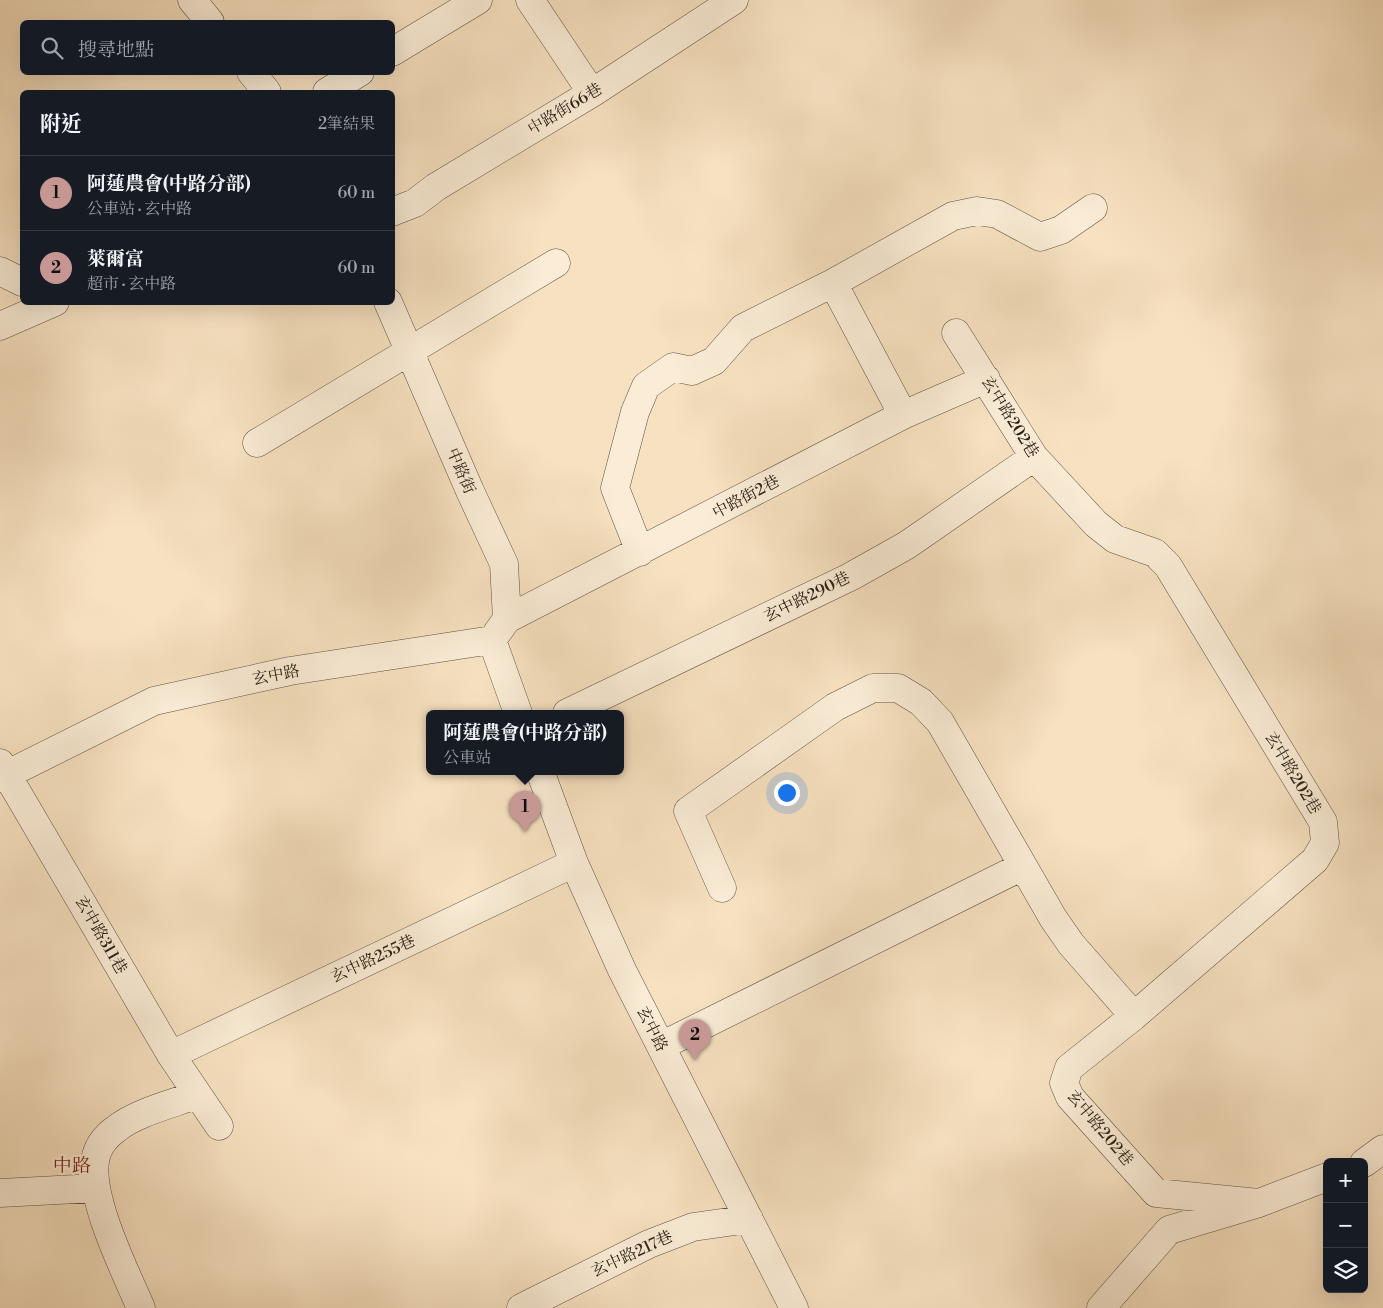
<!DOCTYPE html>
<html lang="zh-TW">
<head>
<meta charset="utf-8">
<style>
  body { margin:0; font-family:"Libre Bodoni","Noto Serif TC",serif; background:#242831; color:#f1f3f6 }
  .controls { position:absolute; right:15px; bottom:15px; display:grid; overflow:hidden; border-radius:8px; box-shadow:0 5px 20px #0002 }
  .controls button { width:45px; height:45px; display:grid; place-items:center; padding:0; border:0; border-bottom:1px solid #363941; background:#171b24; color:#f1f3f6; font:25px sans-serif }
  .you { position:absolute; left:786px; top:792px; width:18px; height:18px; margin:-12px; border:4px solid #fff; border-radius:50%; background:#1a73e8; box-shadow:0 0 0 8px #1a73e833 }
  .badge { display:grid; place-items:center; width:32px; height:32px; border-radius:50%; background:#c59692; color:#111; font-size:16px; font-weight:700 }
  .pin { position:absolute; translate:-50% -41px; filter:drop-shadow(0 1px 2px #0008) }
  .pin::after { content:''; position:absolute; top:26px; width:18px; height:15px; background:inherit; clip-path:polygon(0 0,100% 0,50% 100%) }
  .popup { position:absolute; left:426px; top:710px; width:198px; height:65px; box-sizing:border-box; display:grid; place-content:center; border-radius:8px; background:#171b24; filter:drop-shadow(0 1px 4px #0005); font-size:16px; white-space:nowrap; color:#9ea1a6 }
  .popup b { font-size:19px; color:#f1f3f6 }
  .popup::after { content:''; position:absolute; left:50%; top:100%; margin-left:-10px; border:10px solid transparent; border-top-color:#171b24 }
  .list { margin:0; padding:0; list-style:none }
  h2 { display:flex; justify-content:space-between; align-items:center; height:65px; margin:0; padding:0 20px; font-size:21px }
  h2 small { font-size:16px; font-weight:400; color:#9ea1a6 }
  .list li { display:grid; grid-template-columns:32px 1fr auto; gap:15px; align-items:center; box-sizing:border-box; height:75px; padding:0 20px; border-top:1px solid #363941 }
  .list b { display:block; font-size:19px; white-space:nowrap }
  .list p { margin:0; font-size:16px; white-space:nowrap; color:#9ea1a6 }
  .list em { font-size:16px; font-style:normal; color:#9ea1a6 }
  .icon { flex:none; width:28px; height:28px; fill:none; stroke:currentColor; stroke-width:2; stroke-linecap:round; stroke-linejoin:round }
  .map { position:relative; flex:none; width:1383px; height:1308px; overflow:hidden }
  .search { position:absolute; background:#171b24; box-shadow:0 5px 20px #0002; left:20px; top:20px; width:375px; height:55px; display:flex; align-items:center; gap:12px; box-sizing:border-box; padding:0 18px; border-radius:8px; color:#9ea1a6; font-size:19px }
  .panel { position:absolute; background:#171b24; box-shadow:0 5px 20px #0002; left:20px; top:90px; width:375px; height:215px; border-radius:8px }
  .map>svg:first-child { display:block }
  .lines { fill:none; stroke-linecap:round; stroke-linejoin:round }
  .minor-casing { stroke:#5e5243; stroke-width:29 }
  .minor { stroke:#faecd6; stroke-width:28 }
  .labels { text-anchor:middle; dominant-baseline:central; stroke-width:4.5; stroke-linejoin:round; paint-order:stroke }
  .street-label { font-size:16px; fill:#2b2319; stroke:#faecd6 }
  .quarter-label { font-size:19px; fill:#7a1f14; stroke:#faecd6 }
</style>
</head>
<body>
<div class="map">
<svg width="1383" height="1308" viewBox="0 0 1383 1308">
  <rect width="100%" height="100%" fill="#f7e1c0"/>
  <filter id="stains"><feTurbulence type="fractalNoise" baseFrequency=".004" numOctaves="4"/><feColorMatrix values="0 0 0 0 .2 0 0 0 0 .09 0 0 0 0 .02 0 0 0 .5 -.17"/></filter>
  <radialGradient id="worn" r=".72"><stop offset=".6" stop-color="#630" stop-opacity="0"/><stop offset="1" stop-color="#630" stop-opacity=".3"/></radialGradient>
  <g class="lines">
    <defs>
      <path id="minor" d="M192 0 210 22
        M530 0 592 93
        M392 52 478 0
        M251 72 267 92
        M327 92 360 72
        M392 212 415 203 436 187 592 93 734 0
        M0 271 22 282
        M833 283 903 415
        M388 302 470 491 504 564 507 619 497 633
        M0 326 55 302
        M956 333 1034 457 1096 524 1115 539 1155 553 1168 566 1323 822 1325 843 1315 860 1134 1016 1069 1068 1064 1083 1070 1097 1156 1193 1259 1203
        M257 443 556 263
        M640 552 615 488 635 412 646 386 673 367 692 371 714 361 743 328 833 283 953 216 977 211 997 214 1040 237 1061 230 1093 208
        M507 619 903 415 986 379
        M567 713 850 577 907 545 1034 457
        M0 763 171 1055 219 1126
        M540 771 574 863 622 970 794 1308
        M0 778 154 701 290 671 492 640 518 713
        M722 888 688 811 835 707 873 688H898L921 702 940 722 1053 918 1071 944 1134 1016
        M661 1046 1023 866
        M171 1055 574 863
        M1364 1163 1383 1149
        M0 1193 96 1188
        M141 1308C126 1273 86 1194 96 1156 99 1145 106 1136 116 1129 135 1113 172 1104 196 1095
        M521 1308 649 1244 693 1227 749 1219
        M1101 1308 1169 1230 1259 1203 1327 1177"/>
    </defs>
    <!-- minor casing -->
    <use href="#minor" class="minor-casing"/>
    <!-- minor -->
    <use href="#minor" class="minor"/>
  </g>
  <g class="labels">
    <!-- street labels -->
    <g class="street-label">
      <text transform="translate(565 109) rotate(-31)">中路街66巷</text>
      <text transform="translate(1010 417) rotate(58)">玄中路202巷</text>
      <text transform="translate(461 471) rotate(67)">中路街</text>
      <text transform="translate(746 497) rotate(-28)">中路街2巷</text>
      <text transform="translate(807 597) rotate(-26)">玄中路290巷</text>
      <text transform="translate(276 675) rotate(-11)">玄中路</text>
      <text transform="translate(1293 773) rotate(59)">玄中路202巷</text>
      <text transform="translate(101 935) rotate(60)">玄中路311巷</text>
      <text transform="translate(373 959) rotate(-25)">玄中路255巷</text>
      <text transform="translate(652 1029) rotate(63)">玄中路</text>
      <text transform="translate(1100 1128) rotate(50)">玄中路202巷</text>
      <text transform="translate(632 1254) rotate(-25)">玄中路217巷</text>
    </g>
    <!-- quarter labels -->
    <g class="quarter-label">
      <text x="72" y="1166">中路</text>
    </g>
  </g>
  <rect width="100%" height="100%" filter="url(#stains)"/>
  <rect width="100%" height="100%" fill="url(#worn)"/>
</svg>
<div class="controls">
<button>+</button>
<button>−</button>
<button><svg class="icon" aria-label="layers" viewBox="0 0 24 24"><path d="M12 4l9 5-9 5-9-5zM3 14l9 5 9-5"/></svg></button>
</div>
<div class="you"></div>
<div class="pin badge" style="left:525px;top:832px">1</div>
<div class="popup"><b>阿蓮農會(中路分部)</b>公車站</div>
<div class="pin badge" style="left:695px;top:1060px">2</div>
<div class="search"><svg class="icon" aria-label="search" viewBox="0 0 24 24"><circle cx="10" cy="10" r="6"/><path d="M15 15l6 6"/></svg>搜尋地點</div>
<section class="panel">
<h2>附近<small>2筆結果</small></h2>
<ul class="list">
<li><span class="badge">1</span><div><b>阿蓮農會(中路分部)</b><p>公車站 · 玄中路</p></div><em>60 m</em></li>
<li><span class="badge">2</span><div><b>萊爾富</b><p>超市 · 玄中路</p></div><em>60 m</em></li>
</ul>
</section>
</div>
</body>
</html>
